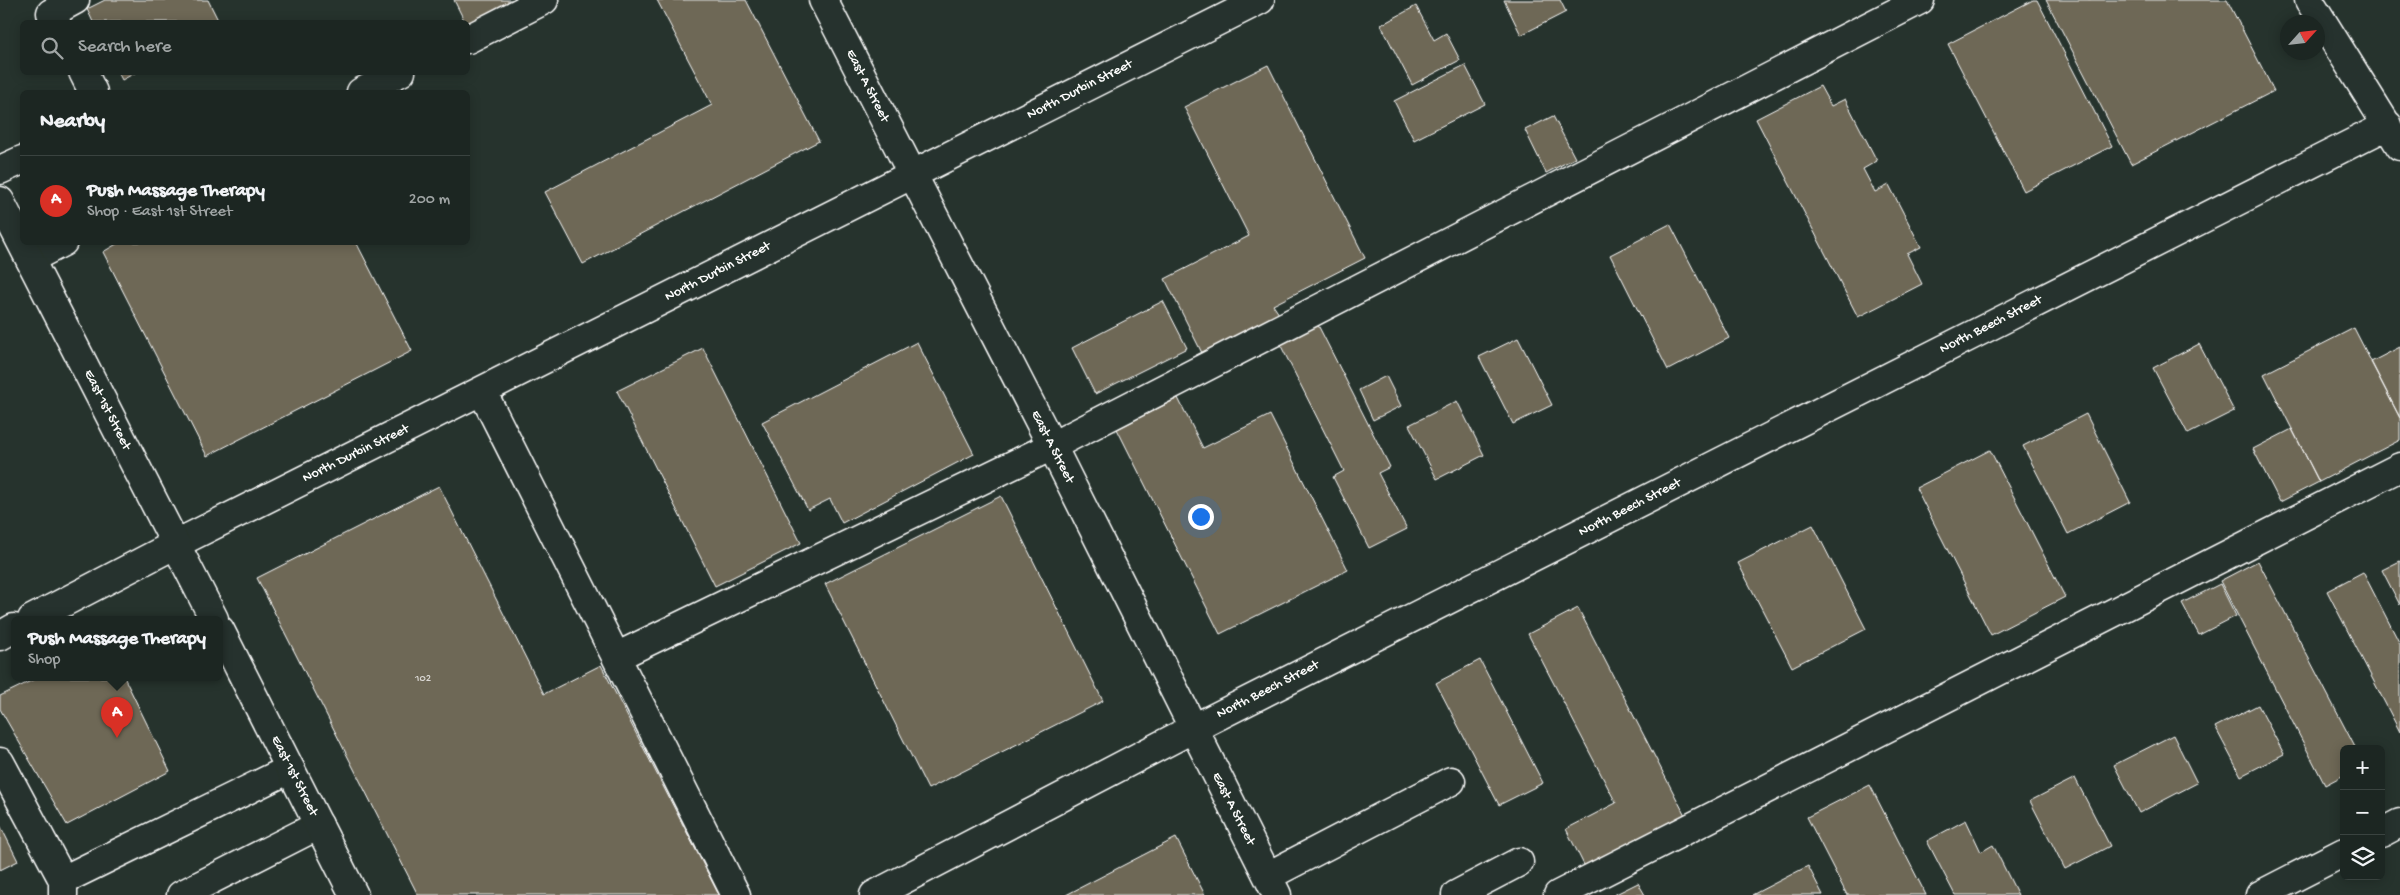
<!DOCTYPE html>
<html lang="en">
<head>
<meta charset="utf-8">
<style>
  body { margin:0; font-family:"Gochi Hand",sans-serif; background:#252e2a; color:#f1f3f6 }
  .controls { position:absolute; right:15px; bottom:15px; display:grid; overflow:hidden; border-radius:8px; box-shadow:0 2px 12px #0003 }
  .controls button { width:45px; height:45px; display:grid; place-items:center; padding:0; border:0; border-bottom:1px solid #3a4340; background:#1c2622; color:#f1f3f6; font:25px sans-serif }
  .compass { position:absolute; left:2280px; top:15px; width:45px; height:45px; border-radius:50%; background:#1c2622; box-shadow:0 2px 12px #0003; rotate:63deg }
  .you { position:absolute; left:1200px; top:516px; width:18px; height:18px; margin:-12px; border:4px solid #fff; border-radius:50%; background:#1a73e8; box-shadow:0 0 0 8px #1a73e833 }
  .badge { display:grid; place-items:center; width:32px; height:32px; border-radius:50%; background:#d93025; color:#fff; font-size:16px; font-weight:700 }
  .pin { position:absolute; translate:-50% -41px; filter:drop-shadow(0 1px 2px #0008) }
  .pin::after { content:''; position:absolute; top:26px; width:18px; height:15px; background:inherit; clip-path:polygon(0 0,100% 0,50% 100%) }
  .popup { position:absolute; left:11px; top:616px; width:212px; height:65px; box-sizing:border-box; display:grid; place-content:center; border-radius:8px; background:#1c2622; filter:drop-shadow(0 1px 4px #0005); font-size:16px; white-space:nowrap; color:#a0a5a5 }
  .popup b { font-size:19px; color:#f1f3f6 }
  .popup::after { content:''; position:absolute; left:50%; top:100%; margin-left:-10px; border:10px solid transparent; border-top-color:#1c2622 }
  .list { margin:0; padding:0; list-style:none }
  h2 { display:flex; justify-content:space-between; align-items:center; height:65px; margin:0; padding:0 20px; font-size:21px }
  h2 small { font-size:16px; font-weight:400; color:#a0a5a5 }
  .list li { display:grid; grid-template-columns:32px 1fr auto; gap:15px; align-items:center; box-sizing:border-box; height:90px; padding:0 20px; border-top:1px solid #3a4340 }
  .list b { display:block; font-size:19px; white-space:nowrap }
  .list p { margin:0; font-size:16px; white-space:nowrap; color:#a0a5a5 }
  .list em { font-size:16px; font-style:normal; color:#a0a5a5 }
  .icon { flex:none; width:28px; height:28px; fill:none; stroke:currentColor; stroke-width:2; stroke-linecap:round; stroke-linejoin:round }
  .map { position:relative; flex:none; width:2400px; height:895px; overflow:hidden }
  .search { position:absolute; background:#1c2622; box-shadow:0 2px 12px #0003; left:20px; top:20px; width:450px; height:55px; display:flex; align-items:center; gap:12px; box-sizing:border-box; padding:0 18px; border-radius:8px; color:#a0a5a5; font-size:19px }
  .panel { position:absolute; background:#1c2622; box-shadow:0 2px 12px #0003; left:20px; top:90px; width:450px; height:155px; border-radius:8px }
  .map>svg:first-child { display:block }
  .building { fill:#6e6856; stroke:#fff }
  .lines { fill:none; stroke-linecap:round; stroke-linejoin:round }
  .minor-casing { stroke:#fff; stroke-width:31 }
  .major-casing { stroke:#fff; stroke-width:31 }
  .minor { stroke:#26332d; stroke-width:28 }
  .major { stroke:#26332d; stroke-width:28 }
  .labels { text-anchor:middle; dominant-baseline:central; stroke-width:4.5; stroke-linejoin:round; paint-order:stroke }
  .number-label { font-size:11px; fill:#dbd9d5 }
  .street-label { font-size:14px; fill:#fff; stroke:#26332d }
</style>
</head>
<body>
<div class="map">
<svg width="2400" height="895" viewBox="0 0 2400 895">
  <rect width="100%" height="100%" fill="#26332d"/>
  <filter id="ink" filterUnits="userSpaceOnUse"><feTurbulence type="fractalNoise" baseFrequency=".02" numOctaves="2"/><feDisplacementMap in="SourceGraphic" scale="10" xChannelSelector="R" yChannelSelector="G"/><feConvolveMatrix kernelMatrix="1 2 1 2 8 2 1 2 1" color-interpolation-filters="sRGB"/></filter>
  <g filter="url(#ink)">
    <!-- building -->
    <path class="building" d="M105 0H208L219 22H93L87 9Z
      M454 0H523L468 27V22H465Z
      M657 0H746L819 141 583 264 545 192 712 105Z
      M1504 0H1560L1566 12 1521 35Z
      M2033 0H2037L2112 146 2024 191 1948 44Z
      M2046 0H2227L2274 91 2131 164Z
      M1416 6 1434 40 1446 33 1460 60 1412 85 1381 25Z
      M1268 65 1365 258 1273 305 1279 314 1202 353 1165 279 1249 236 1184 107Z
      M1465 65 1485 104 1414 140 1394 101Z
      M118 72H137L122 80Z
      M1820 86 1831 106 1845 99 1877 161 1863 169 1875 192 1889 185 1921 247 1907 254 1922 284 1858 317 1756 119Z
      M1553 116 1575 158 1546 173 1525 130Z
      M1670 224 1729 338 1668 370 1610 255Z
      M120 242H356L412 351 207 456 103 252Z
      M1163 301 1187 348 1095 394 1072 348Z
      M1318 325 1390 467 1378 473 1407 529 1369 548 1333 477 1344 471 1280 344Z
      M2354 328 2400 418V440L2319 482 2264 374Z
      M1518 338 1552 405 1513 424 1479 357Z
      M917 342 974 454 842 523 830 499 808 510 762 422Z
      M2199 344 2234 411 2188 434 2153 368Z
      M2400 347V418L2371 362Z
      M703 348 801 543 715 586 617 391Z
      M1386 376 1401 406 1373 420 1359 390Z
      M1178 398 1203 448 1270 415 1348 570 1220 634 1117 429Z
      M1457 401 1484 455 1437 479 1409 425Z
      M2086 414 2130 502 2068 534 2023 446Z
      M2292 429 2319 482 2280 502 2253 449Z
      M1990 450 2065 597 1991 635 1916 488Z
      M439 486 544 694 601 665 719 895H418L257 578Z
      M1001 496 1103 701 928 789 825 584Z
      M1813 525 1866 629 1792 667 1738 563Z
      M2258 561 2356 749H2344V775L2325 785 2220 581Z
      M2400 561V605L2382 570Z
      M2363 572 2400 644V732L2327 591Z
      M2220 584 2236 616 2199 635 2182 603Z
      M1578 608 1688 821 1588 873 1566 829 1616 803 1528 634Z
      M1480 660 1543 783 1499 805 1436 683Z
      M39 677H124L170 771 67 825 0 709V696Z
      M2258 705 2284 754 2241 776 2215 727Z
      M2173 735 2197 783 2139 813 2114 765Z
      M2075 778 2110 846 2065 869 2030 801Z
      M1870 785 1926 895H1847L1807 817Z
      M1966 820 1981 852 1993 845 2018 895H1955L1927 841Z
      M0 825 18 861 0 870Z
      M1176 838 1205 895H1066Z
      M1808 866 1823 895H1752Z
      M1638 883 1645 895H1614Z"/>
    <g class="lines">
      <defs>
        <path id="minor" d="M823 0 1052 446 1277 895
          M2309 0 2400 146
          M56 22 51 13 75 0
          M468 39 544 0
          M83 72 93 92
          M361 92 401 72
          M0 170 22 160
          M30 259 63 242
          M482 391 736 895
          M176 544 1260 0
          M616 657 1052 446 1920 0
          M0 762 63 880V895
          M2381 833 2400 823
          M1268 876 1451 781
          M63 880 290 769
          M181 895 319 825
          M874 895 1192 729 2388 125
          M1456 895 1519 862
          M1558 895 2400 467
          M2260 895 2344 852"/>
        <path id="major" d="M0 201 214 619
          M32 619 176 544
          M220 630 354 895
          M0 636 14 628"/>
      </defs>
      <!-- minor casing -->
      <use href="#minor" class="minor-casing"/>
      <!-- major casing -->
      <use href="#major" class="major-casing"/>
      <!-- minor -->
      <use href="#minor" class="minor"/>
      <!-- major -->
      <use href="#major" class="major"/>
    </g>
  </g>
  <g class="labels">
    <!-- number labels -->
    <g class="number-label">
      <text x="423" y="679">102</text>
    </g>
    <!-- street labels -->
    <g class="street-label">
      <text transform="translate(867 86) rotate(63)">East A Street</text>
      <text transform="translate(1080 90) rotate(-27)">North Durbin Street</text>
      <text transform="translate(718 272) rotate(-27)">North Durbin Street</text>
      <text transform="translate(1991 325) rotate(-27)">North Beech Street</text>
      <text transform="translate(107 410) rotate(63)">East 1st Street</text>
      <text transform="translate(1052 447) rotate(63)">East A Street</text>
      <text transform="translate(356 454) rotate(-26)">North Durbin Street</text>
      <text transform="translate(1630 508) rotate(-27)">North Beech Street</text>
      <text transform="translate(1268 690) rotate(-27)">North Beech Street</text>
      <text transform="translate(294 776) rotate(63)">East 1st Street</text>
      <text transform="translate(1233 809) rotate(63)">East A Street</text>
    </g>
  </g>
</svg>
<div class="controls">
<button>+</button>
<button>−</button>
<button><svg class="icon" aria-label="layers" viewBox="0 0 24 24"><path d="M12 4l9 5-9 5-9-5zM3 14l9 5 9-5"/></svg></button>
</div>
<svg class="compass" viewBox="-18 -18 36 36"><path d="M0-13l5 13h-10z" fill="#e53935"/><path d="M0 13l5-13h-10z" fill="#a0a5a5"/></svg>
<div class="you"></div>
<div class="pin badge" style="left:117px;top:738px">A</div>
<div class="popup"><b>Push Massage Therapy</b>Shop</div>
<div class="search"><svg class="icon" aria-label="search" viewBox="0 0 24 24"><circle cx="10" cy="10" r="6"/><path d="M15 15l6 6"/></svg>Search here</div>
<section class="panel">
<h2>Nearby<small></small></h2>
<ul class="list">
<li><span class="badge">A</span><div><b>Push Massage Therapy</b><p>Shop · East 1st Street</p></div><em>200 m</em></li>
</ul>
</section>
</div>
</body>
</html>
